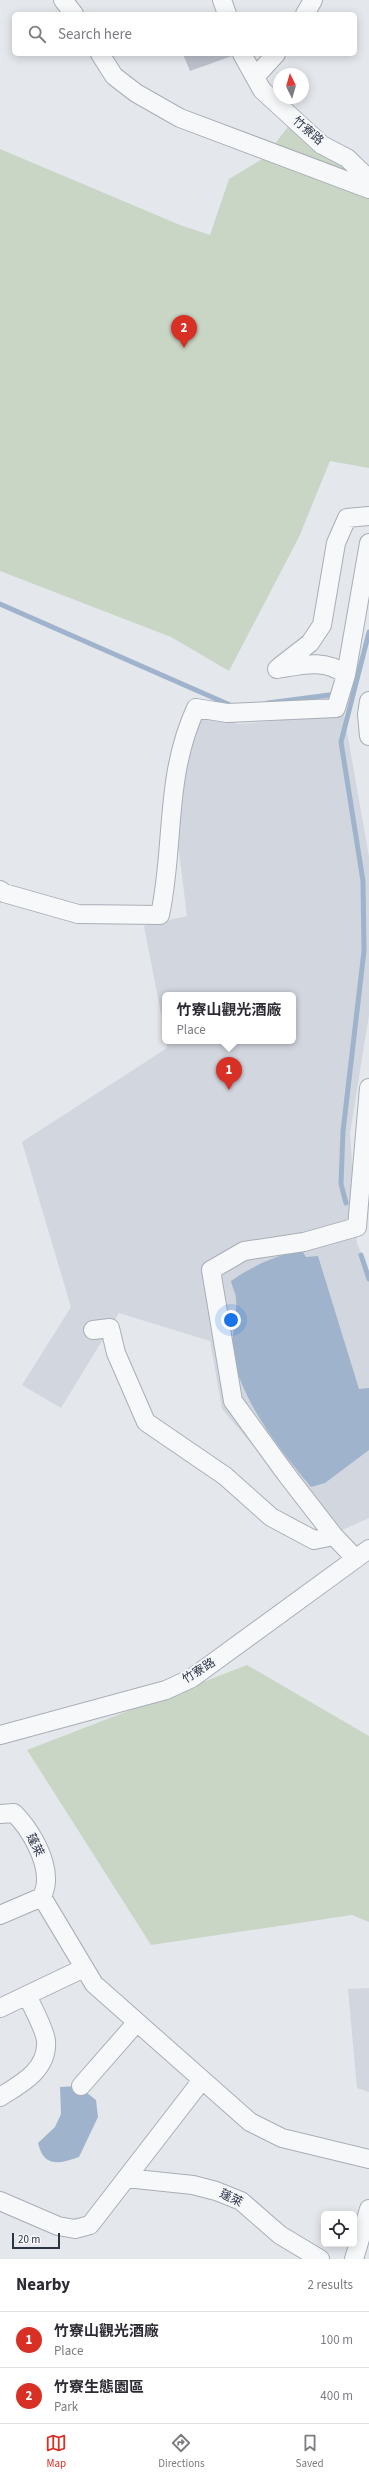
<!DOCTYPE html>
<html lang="en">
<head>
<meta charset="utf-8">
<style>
  body { margin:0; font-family:"Source Sans 3","Noto Sans TC",sans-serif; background:#f7f7f7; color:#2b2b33 }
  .controls { position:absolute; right:12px; bottom:12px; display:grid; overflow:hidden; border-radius:6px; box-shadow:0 2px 10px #0003 }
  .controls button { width:36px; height:36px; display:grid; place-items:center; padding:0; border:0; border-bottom:1px solid #e1e1e2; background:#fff; color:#2b2b33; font:20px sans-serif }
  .compass { position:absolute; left:273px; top:68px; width:36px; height:36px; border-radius:50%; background:#fff; box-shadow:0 2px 10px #0003; rotate:355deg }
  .scale { position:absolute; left:12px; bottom:10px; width:48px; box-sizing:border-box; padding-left:4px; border:2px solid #2b3445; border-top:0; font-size:11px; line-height:14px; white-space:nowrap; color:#2b3445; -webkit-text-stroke:3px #f4f6f9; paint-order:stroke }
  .you { position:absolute; left:231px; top:1320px; width:14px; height:14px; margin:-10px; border:3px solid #fff; border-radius:50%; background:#1a73e8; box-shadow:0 0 0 6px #1a73e833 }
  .badge { display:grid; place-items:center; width:26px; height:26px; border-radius:50%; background:#d93025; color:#fff; font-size:13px; font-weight:700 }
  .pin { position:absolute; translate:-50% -33px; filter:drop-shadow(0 1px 2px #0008) }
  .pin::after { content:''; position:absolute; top:21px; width:14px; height:12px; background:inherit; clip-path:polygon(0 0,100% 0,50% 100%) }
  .popup { position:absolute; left:162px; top:992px; width:134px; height:52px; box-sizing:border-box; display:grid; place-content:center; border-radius:6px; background:#fff; filter:drop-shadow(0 1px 3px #0005); font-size:13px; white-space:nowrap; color:#7c7c81 }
  .popup b { font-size:15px; color:#2b2b33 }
  .popup::after { content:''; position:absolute; left:50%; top:100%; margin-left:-8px; border:8px solid transparent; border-top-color:#fff }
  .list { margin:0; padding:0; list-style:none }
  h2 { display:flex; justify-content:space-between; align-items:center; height:52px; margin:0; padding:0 16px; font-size:17px }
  h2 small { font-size:13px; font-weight:400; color:#7c7c81 }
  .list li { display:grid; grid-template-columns:26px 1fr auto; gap:12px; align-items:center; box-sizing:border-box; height:56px; padding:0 16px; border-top:1px solid #e1e1e2 }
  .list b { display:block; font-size:15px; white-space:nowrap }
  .list p { margin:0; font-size:13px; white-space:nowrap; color:#7c7c81 }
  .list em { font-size:13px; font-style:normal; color:#7c7c81 }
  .icon { flex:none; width:22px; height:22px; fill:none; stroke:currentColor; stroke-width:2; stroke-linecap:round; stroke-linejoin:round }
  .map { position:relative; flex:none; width:369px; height:2259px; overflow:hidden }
  .search { position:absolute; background:#fff; box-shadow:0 2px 10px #0003; left:12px; right:12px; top:12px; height:44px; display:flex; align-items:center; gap:10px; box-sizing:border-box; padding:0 14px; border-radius:6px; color:#7c7c81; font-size:15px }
  .sheet { height:164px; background:#fff }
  nav { display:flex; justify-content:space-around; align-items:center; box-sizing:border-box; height:56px; border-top:1px solid #e1e1e2; background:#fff; font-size:11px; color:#7c7c81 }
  nav a { display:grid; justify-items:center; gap:2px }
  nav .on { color:#d93025 }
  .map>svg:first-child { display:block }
  .built { fill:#d2d6de }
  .green { fill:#c9d6c5 }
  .water { fill:#9fb4cc }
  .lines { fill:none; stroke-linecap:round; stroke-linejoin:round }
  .stream { stroke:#9fb4cc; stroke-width:5 }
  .building { fill:#bbc0ca }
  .minor-casing { stroke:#a9aeb7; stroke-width:20 }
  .minor { stroke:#f7f8fa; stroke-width:18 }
  .labels { text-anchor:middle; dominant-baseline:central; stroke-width:4; stroke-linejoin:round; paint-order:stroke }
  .street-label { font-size:12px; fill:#2b3445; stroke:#f4f6f9 }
</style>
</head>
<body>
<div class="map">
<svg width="369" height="2259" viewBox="0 0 369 2259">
  <rect width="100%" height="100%" fill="#e4e7ec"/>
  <!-- built -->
  <path class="built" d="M202 706 237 724 344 715 369 857V1015L350 1133 357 1243 369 1274V1518L329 1536 222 1409 210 1341 119 1313 61 1408 22 1385 71 1307 22 1142 167 1048 166 1041H293V995H165V1034L144 926 187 916 172 795Z
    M369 1988V2092L357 2088 348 1989Z"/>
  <!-- green -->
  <path class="green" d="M297 115 369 176V468L330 461 299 537 229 671 171 637 0 571V149L180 225 210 235 229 179 264 158Z
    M247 1665 369 1736V1922L352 1915 151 1945 27 1750Z"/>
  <!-- water -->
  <path class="water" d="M301 1249 306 1257 318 1256 359 1389 369 1388V1450L325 1483 311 1487C281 1451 245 1406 234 1360 229 1335 238 1319 236 1299 236 1293 232 1287 231 1281 255 1264 273 1258 301 1249Z
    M78 2086 96 2100 98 2117 79 2157C59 2164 44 2168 38 2143L55 2127 61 2114 60 2087Z"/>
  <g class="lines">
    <!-- stream -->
    <path class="stream" d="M0 604 230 705
      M268 703 337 694
      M346 1203 341 1184 343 1131 364 951 363 881 341 742 369 632
      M361 1255 369 1279"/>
  </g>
  <!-- building -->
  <path class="building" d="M183 54H232V56L190 71Z"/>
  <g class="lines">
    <defs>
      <path id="minor" d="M63 0 74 14
        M222 0 227 14
        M305 14 313 0
        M100 54 114 76 136 93 180 118 369 189
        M242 54 262 90 322 145 347 158 369 179
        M256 76 276 54
        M279 667 310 643 322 625 336 543 347 518 369 516
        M346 675 369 543
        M369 701 367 714 369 736
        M0 890 4 893 78 914 160 915C175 844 164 778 196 708L227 713 336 708 346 675C326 658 301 665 277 669
        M93 1330 110 1328 116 1353 146 1422 225 1476 271 1517 314 1540 334 1536
        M355 1558 334 1536 286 1474 233 1401 211 1270 244 1251 304 1242 357 1227 369 1088
        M0 1735 166 1690 192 1678 369 1549
        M0 1814 14 1813C30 1829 47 1858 46 1881 46 1886 44 1892 42 1897L94 1984 250 2122 282 2138 369 2159
        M0 1915 42 1897
        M0 2008 84 1968
        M81 2086 137 2022
        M0 2097C21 2084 48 2070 46 2041 45 2029 32 2007 27 1995
        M126 2178 193 2185 216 2191 241 2201 280 2235 320 2259
        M0 2201 58 2226 75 2229 90 2225 202 2080
        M354 2259 369 2209"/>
    </defs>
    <!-- minor casing -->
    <use href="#minor" class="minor-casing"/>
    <!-- minor -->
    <use href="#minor" class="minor"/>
  </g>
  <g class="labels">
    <!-- street labels -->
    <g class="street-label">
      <text transform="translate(308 131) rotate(41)">竹寮路</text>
      <text transform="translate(199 1671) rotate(-32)">竹寮路</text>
      <text transform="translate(35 1845) rotate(64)">蓬萊</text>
      <text transform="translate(231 2198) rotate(26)">蓬萊</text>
    </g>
  </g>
</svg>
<div class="controls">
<button><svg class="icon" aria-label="locate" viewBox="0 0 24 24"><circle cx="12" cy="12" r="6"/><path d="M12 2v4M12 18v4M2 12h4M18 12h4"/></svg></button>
</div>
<svg class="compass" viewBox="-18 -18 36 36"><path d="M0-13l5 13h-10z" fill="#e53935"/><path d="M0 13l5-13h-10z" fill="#7c7c81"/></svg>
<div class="scale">20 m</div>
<div class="you"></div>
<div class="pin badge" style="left:229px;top:1090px">1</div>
<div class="popup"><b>竹寮山觀光酒廠</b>Place</div>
<div class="pin badge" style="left:184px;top:348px">2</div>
<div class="search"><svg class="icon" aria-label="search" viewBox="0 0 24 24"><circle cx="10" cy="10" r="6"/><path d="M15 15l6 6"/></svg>Search here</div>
</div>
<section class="sheet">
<h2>Nearby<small>2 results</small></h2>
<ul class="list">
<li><span class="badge">1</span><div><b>竹寮山觀光酒廠</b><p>Place</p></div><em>100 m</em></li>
<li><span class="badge">2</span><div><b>竹寮生態園區</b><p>Park</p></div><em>400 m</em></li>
</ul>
</section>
<nav>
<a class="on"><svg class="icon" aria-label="map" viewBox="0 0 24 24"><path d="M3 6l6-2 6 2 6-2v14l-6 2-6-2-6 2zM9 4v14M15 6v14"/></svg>Map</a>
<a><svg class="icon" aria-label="directions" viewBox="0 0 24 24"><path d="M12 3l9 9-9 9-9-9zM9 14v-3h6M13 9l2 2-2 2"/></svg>Directions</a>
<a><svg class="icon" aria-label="saved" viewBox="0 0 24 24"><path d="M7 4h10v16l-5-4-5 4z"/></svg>Saved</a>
</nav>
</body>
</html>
